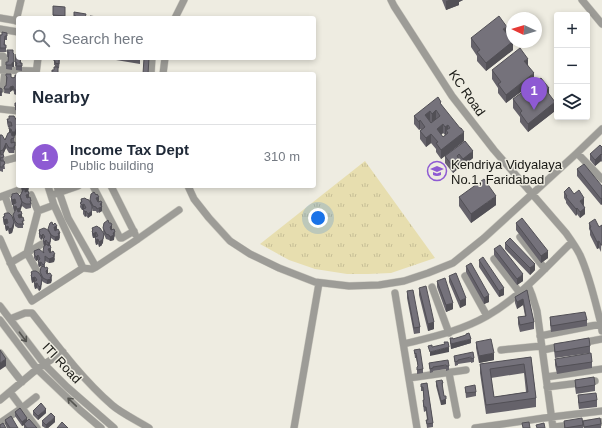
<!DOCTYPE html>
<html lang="en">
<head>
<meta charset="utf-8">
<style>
  body { margin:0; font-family:Helvetica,sans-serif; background:#f6f6f7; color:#1f2937 }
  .controls { position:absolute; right:12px; top:12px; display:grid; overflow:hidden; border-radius:4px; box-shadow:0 2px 6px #0003 }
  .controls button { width:36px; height:36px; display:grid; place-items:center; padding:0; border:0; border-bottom:1px solid #e0e1e3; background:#fff; color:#1f2937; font:20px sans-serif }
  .compass { position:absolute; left:506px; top:12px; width:36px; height:36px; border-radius:50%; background:#fff; box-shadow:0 2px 6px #0003; rotate:274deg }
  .you { position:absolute; left:318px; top:218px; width:14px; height:14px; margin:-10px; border:3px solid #fff; border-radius:50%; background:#1a73e8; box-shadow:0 0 0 6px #1a73e833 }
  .badge { display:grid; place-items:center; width:26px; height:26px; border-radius:50%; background:#8e5ad3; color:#fff; font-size:13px; font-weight:700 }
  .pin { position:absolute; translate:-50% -33px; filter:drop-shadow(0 1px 2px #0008) }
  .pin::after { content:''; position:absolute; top:21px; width:14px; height:12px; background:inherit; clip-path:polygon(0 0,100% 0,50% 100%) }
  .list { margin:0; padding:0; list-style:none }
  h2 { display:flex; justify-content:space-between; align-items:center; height:52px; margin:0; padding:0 16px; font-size:17px }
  h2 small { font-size:13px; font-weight:400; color:#747a83 }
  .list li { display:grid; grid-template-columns:26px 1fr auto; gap:12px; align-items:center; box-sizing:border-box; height:64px; padding:0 16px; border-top:1px solid #e0e1e3 }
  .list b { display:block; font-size:15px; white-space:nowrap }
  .list p { margin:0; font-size:13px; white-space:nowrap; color:#747a83 }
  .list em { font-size:13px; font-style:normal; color:#747a83 }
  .icon { flex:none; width:22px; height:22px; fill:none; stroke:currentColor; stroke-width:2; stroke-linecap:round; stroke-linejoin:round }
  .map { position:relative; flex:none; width:602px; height:428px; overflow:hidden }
  .search { position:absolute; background:#fff; box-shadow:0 2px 6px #0003; left:16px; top:16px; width:300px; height:44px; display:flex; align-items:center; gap:10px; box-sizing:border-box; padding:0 14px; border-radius:4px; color:#747a83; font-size:15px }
  .panel { position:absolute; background:#fff; box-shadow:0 2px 6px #0003; left:16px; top:72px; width:300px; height:116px; border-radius:4px }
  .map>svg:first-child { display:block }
  .park { fill:url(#park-tufts) }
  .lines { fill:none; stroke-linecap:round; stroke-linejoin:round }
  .minor-casing { stroke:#cccac0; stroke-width:8 }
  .minor { stroke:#9d9c97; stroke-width:7 }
  .wall { fill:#65626a; fill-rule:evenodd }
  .shaded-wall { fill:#525056 }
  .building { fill:#75727b; stroke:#525056; fill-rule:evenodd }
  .oneway { stroke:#545450 }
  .labels { text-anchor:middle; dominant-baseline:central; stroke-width:3; stroke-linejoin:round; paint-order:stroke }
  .street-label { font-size:13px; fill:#191915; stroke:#eeece1 }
  .poi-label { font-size:13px; fill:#191915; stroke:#eeece1; text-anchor:start }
</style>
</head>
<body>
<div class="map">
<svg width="602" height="428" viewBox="0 0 602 428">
  <defs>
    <pattern id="park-tufts" width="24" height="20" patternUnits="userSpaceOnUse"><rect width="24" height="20" fill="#e7deaf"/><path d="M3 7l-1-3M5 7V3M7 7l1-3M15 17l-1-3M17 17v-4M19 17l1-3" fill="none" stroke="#c6be96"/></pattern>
  </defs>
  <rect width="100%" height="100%" fill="#eeece1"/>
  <!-- park -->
  <path class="park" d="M365 161 435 258 391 273 368 274H347L315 269 289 260 260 244Z"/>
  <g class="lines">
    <defs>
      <path id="minor" d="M391 0 394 6 452 96 494 150 566 233C571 240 576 247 580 255 590 277 595 301 601 324L602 331
        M582 0 602 24
        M0 18 18 21
        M175 18 184 0
        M16 21 21 0
        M0 29 18 32
        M0 56H3L5 58V71L3 88 0 90
        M1 70 36 71
        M36 74 38 58
        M151 74 152 58
        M163 74 165 58
        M0 109 18 111
        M15 137 18 152
        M577 153 602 179
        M7 160 18 157
        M48 186 54 205 83 268 92 269 96 267 138 239 179 210
        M57 186 68 218 96 267
        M93 186 120 238H122L134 231
        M111 186 135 234
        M188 186 194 199 209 218 230 241 250 254 279 268 315 282 349 286 379 285 404 281 428 273 453 263 484 238 577 153 602 129
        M55 194 78 186
        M31 195 38 211
        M5 196 12 216
        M0 197 19 190
        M520 237 545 269
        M0 239 14 271 32 301 83 268
        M494 259 520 293
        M10 263 42 244
        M37 271 27 253 38 211 54 205
        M465 276 487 316
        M528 285 532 295 537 311 553 428
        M432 287 449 333
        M395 293 417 428
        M0 306 45 365 67 387 114 428
        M10 319 25 313H32C57 345 81 378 112 405 121 413 138 421 149 428
        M0 320 37 369 80 410 101 428
        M540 336 601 324
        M581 343 602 339
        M404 344C432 337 461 331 487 316 520 297 545 268 572 242
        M501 350 541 346
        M543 350 562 346
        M0 353 11 368 22 382
        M449 373 457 415
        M546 377 602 369
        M409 378 466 370
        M547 387 595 381
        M10 392 37 428
        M0 400 37 369 63 352
        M0 423 22 408 36 397
        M553 427 601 422
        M294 428 319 283
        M475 428 551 417 602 411"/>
    </defs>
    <!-- minor casing -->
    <use href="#minor" class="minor-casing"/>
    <!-- minor -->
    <use href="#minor" class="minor"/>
  </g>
  <!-- wall -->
  <path class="wall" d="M442 0H463L459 2V5L446 10Z
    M53 6 65 7V18H53Z
    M7 33V40H5V45H6V52H0V35Z
    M507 33 513 42V50L486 71 477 61V56L471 47V38Z
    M7 50 13 53 14 58V67H12V70L6 69V62H8L9 57H7Z
    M18 58H23H21V63H22V71L16 70V67L15 66V62Z
    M54 58H60L59 68 54 70 55 65H54Z
    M104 58H112V59Z
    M116 58H140V64L116 60Z
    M528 65 534 82 506 103 498 93V88L492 79V70Z
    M6 74 13 78 18 75V111L15 110V103H17V98H16V95L14 94V92L13 90 10 92V94L4 93 5 86H6L7 81H6Z
    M0 88 2 89V96H0Z
    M549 94 555 111 528 132 520 122V117L513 108V99Z
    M441 104 464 141 441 159 436 152V149L431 143 426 147 420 139V131L421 130 420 129 419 130 414 124V116ZM443 133 445 135 443 137 441 135Z
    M9 116 17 121 18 118V129L15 136H14V142L15 146V150H14V153H9L6 148 3 154 5 169H3V172L0 171V135L5 140 9 133V127H8L7 123V119H9Z
    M465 141 473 158 463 166 460 162V167L453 173 445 163V156Z
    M602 147V162L601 161 595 166 590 160V154Z
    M577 169 602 186V204L601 205 577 176Z
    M21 186H29L28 191 29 198 31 205V208L26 209 22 206V204L20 211 24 225H23V228H18L15 226 14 223V226L12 233 9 234 8 230 6 231 5 228V224L4 225 3 221V217H4V214L13 219V215L15 211H14L13 208V204L12 205 11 201V197H12V194L20 198V196L22 191 21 189Z
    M30 186H38V188H33Z
    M564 192 574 194 584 204V205L585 214 580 218 577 214 576 216 566 203V201L564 198Z
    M459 197 496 205 471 223 459 206Z
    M81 199H86L90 202V200L99 201 98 202 102 203V211L97 213 96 211H93L92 208V215L88 218 86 216 85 217 83 214V209H84L82 210 80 207Z
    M104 223 112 230 115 236 114 237V240L110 241 109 240 106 239 103 232Z
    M516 223 548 258 541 263 516 230Z
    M589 223 599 227 602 225 601 252 599 248 597 249 590 235V231L589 229Z
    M92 228 104 234 103 243 102 244V245L99 247 98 244 96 245 95 242V237H96L93 238 92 235Z
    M48 229 57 230 60 237 59 240 55 241 51 238 50 245 51 252 55 259 54 262 49 263 45 261V268L52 280 51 283 47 284 43 282 42 281 41 289 39 291 37 288 35 289 34 286V282L35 281 32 283 31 279V272L40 275 42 267 41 266 39 267 38 265V260L36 261 34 258V251L43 253 44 246 43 243V238L41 240 39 237V230L48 231Z
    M505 243 535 270 530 275 505 249Z
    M494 249 523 281 517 285 494 255Z
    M479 260 504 295 499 297 479 267Z
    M466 266 489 302 484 304 466 272Z
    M449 276 466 305 460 308 449 282Z
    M437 281 453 309 446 312 437 287Z
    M419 288 434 329 428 331 419 295Z
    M527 290 534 322V329L520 332 518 324V317L525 316 523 305 517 309 515 303V297Z
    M407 291 420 327V333L414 334 407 298Z
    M550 317 587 320V326L551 332 550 324Z
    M450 338 453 339 471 343 451 349 450 343Z
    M476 342 494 360 479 363 476 348Z
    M554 344 590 346V353L555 358 554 350Z
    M414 350 423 369V373L417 374V367L418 366 416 358H415Z
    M454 356 474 358V362L471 363V362L458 364V365L455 366Z
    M531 357 536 398V407L486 414 480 373V364ZM524 373 526 392 494 397 491 378Z
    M555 359 592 362V368L557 374 555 365Z
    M429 363 449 366V370L446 371V369L433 371V372L430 373Z
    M575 380 595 385V391L576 394 575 387Z
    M436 381 443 383 442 388 446 404 441 405 436 386Z
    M427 383 433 423V427L427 428 426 420H427L426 411 424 412 423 404V400H424L423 391H421V384Z
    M465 387 476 392V396L466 398Z
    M578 395 597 400V407L579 409 578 402Z
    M33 411 46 413 38 420 33 415Z
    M15 412 27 421 37 428H24V425L22 426 15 416Z
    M5 420 18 428H7L5 424Z
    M42 421 55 422 48 428H45L42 426Z
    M564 421 583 425V428H564Z
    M583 421 601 424V428H584Z"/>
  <!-- shaded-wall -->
  <path class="shaded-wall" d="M449 0H463L459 2V5L446 10V1Z
    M507 27V35L503 29Z
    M512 42H513V50L486 71V63Z
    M14 54V67H12V70V63Z
    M528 59V67L524 61Z
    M534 73V82L506 103V95Z
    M13 86V90L10 92V94V87Z
    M549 88V96L546 90Z
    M555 102V111L528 132V124Z
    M436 110V119L432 122V114Z
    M430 111V120L425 123V115Z
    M420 120V129L419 130V122Z
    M18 124V129L15 136 12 137V132Z
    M443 124V133L437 138V129Z
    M448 125V133L446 130V135L445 136V127Z
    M9 129H11V133H9Z
    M464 132V141L441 159V150Z
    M431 134V143L426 147V138Z
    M6 143V148L3 155V150Z
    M473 151V158L463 166V159Z
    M601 154V161L595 166V160Z
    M460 161V167L453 173V167Z
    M24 186V191H22V187Z
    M28 186H29L28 193 25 194V189Z
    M29 194V198L26 199V195Z
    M496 196V205L471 223V214Z
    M99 197V201L96 203V198Z
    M584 198V204L580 208V201Z
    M602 198V204L601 205V199Z
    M15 199V204L12 205V200Z
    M22 202V206L20 212 17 213V209Z
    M102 203V211L99 213V208L100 204Z
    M84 204V209L82 210V205Z
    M16 206V210L14 211V207Z
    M92 206V215L88 218V214Z
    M577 208V214L576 216V209Z
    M585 208V214L580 218V212Z
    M86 211V216L85 217V212Z
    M22 214V218L18 219V215Z
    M7 219V223L4 225V220Z
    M14 222V226L12 233 9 234V229Z
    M112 225V230L110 231V227Z
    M8 226V230L6 231V227Z
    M57 226V230L54 232V227Z
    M96 232V237L93 238V234Z
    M115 232 114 240 110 241V237L113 233Z
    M58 233H60L59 240 55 241V237Z
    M43 234V238L41 240V236Z
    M51 235 50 246 48 248V243Z
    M98 239V244L96 245V240Z
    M103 239V243L102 244V245L99 247V242Z
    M46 240V245L44 246V242Z
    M599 241V248L597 249V242Z
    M51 248V252L48 254V249Z
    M548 251V258L541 263V256Z
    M55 254 54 262 49 263V259Z
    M38 255V260L36 261V257Z
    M41 262V266L39 267V263Z
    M535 264V270L530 275V268Z
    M48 269V273L46 275V271Z
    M523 274V281L517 285V279Z
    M52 276 51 283 47 284V280Z
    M35 277V281L32 283V278Z
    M42 278 41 289 39 291V287Z
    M37 283V288L35 289V284Z
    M504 288V295L499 297V291Z
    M489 295V302L484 304V298Z
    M466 298V305L460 308V301Z
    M523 299V305L517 309V302Z
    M453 303V309L446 312V305Z
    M434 322V329L428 331V324Z
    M471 339V343L451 349V344Z
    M449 347V352L430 356V352Z
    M494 353V360L479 363V356Z
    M6 359V366L0 370V363Z
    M446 399V404L441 405V401Z
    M46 409V413L38 420V416Z
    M55 417V422L48 428H46V425Z
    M27 418V423L24 424V425L22 426V422Z"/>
  <!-- building -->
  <path class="building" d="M53 6 65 7V16L53 15Z
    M74 12 86 14 85 18H76V16H74Z
    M90 16 105 18H89Z
    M499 16 507 27 503 29 512 40V42L486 63 477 52 480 50 471 38Z
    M2 32 7 33V36H5L4 45H6V48H0V35H2Z
    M520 48 528 59 524 61 534 73 506 95 498 84 501 82 492 70Z
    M7 50H13V53L14 54V62L12 63V65H6V62H8L9 52H7Z
    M18 51V58H21L20 63H22V66H16L17 63 15 62 16 54 17 53Z
    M54 58H59V64L55 63V61H54Z
    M144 58H149L148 74H143Z
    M54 67H58V74H52V70H54Z
    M6 74H11V77L13 78 15 77V75H18V106H15V103H17L18 94H16V90H14V88L13 86 10 87V89H4L5 86H6L7 77 6 76Z
    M541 78 549 88 546 90 555 102 528 124 520 113 522 111 513 99Z
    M0 88 2 89V92H0V96Z
    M438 97 441 102 440 103 460 128H461L464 132 441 150 436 143 438 142 431 134 426 138 420 131 425 127 420 120 419 122 414 116ZM436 110 440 116 431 123 425 115 430 111 432 114ZM443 124 445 127 448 125 450 128 446 130 448 133 443 137 437 129Z
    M9 116H14L17 121 18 118V125V124L15 132H12L11 129H9V126H12L11 122H8L7 119H9Z
    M11 132 12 136 14 135V138L11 139V143L15 142V146H14V148H9L6 143 3 150 0 151V135H2L5 140 8 133Z
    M465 141 473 151 463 159 459 154 457 156 460 161 453 167 445 156Z
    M600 145 602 147V155L601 154 595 160 590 154Z
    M0 151 1 155 3 154 4 157 0 158 1 161H4L5 164 3 165V167H0Z
    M584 164 602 186V198L601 199 577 169Z
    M484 179 496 196 471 214 459 197Z
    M21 186H28V188L25 189 24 186 22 187Z
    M569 187 574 194 579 190 584 198 580 201 585 208 580 212 577 208 576 209 566 197 567 196 564 192Z
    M25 189V192L28 191 29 194 26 195 27 198 30 197 31 201H30L31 204H26L22 202 20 196 23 190Z
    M94 192 96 195 97 194 99 197 96 198 98 202 101 201 102 203 100 204 102 207 99 208 97 209 96 207 93 206 90 200 91 194Z
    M17 193 20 196 22 202 20 208 17 209 16 206 14 207 13 204 16 203 15 199 12 200 11 197 12 196V194Z
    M85 198 86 199 89 200 92 206V211L88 214 86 211 85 212 83 209 86 208 84 204 82 205 80 203 82 202 81 199Z
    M16 209H17L18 212 21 211 22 214 18 215 19 218 23 217 24 221H22L23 224H18L15 221 13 215Z
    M6 213H9L12 216 14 222 12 228 9 229 8 226 6 227 5 224 8 223 7 219 4 220 3 217 5 216 4 214Z
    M522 218 548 251 541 256 516 223Z
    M595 219 599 227 602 225V245H601L599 241 597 242 590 228 591 227 589 223Z
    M108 220 109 223H111L112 225 110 227 111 230 114 229 115 232 113 233 114 235 110 237 109 235 106 234 103 228 104 223Z
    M52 222 53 225 55 223 57 226 54 227 55 231 58 229 60 233H58L59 236 55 237 51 235 48 229 50 223Z
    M97 226 98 227 100 228 104 234 103 239 102 240 99 242 98 239 96 240 95 237 98 236 96 232 93 234 92 231 93 230 92 228Z
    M44 228 48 230 51 235 50 242 48 243 46 240 44 242 43 239 45 237 43 234 41 236 39 233 40 232 39 230Z
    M510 238 535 264 530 268 505 243Z
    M47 244 48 246 50 245 51 248 48 249 50 253 53 251 55 254 53 255 54 257 49 259 45 256V263L43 265 41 262 39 263 38 261 40 259 38 255 36 257 34 254 35 253 34 251 39 249 44 253 43 251 44 246Z
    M500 245 523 274 517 279 494 249Z
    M483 257 504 288 499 291 479 260Z
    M471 263 489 295 484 298 466 266Z
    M44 266 45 268 47 267 48 269 46 271 47 274 50 273 52 276 50 277 51 279 47 280 43 278 40 272 41 267Z
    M33 271H36L39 273 42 278 41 285 39 287 37 283 35 284 34 282 37 280 35 277 32 278 31 275 32 274 31 272Z
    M456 273 466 298 460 301 449 276Z
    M445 278 453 303 446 305 437 281Z
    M426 286 434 322 428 324 419 288Z
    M413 290 420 327 414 328 407 291Z
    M527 290 534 322 520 325 518 317 526 316 523 299 517 302 515 297Z
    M585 312 587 320 551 326 550 317Z
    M469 333 471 339 451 344 450 338H453V339L466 335V334Z
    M589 338 590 346 555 352 554 344Z
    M491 339 494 353 479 356 476 342Z
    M444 342H448L449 347 430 352 428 346 432 345V347L445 344Z
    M420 349 423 369 417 370V367L418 366 416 353 415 354 414 350Z
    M0 350 6 359 0 363Z
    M473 352 474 358 471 359V357L458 360V361L455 362 454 356Z
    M591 353 592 362 557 367 555 359Z
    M531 357 536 398 486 405 480 364ZM524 364 528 392 494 397 490 369Z
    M448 360 449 366H446V365L433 367V368L430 369 429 363Z
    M594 377 595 385 576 388 575 380Z
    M442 380 443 383H442L444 396H446V399L441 401 436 381Z
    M427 383 433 423 427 424 426 420H428L426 407H424L423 400H424L423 387H421V384Z
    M475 385 476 392 466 393 465 387Z
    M596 393 597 400 579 403 578 395Z
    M41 403 46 409 38 416 33 411Z
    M20 408 27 418 22 422 15 412Z
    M51 413 55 417 46 425 42 421Z
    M11 416 18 428H10L5 420Z
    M582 418 583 425 565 428 564 421Z
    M600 418 601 424 584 427 583 421Z
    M29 419 37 428H27L24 424Z
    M62 422 68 428H57Z
    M529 422 530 428H523L522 423Z
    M3 423 6 428H0V425Z
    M544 423 545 428H537L536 425Z"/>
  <!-- one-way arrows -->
  <defs><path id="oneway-shaft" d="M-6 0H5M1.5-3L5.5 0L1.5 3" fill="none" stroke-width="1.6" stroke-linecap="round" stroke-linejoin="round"/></defs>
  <g class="oneway">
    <use href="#oneway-shaft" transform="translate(23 337) rotate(53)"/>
    <use href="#oneway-shaft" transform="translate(72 402) rotate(-136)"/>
  </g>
  <!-- icons -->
  <defs>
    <symbol id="school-ring" viewBox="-11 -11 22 22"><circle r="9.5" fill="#eeece1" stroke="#8e5ad3" stroke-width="1.5"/><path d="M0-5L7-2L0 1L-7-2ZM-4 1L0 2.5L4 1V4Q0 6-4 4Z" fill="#8e5ad3"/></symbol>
  </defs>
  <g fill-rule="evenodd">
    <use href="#school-ring" x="426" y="160" width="22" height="22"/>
  </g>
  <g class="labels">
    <!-- street labels -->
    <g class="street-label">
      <text transform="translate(467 93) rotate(55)">KC Road</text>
      <text transform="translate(62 363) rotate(47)">ITI Road</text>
    </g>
    <!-- poi labels -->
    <g class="poi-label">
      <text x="451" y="164">Kendriya Vidyalaya<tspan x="451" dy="15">No.1, Faridabad</tspan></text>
    </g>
  </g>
</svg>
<div class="controls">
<button>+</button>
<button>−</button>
<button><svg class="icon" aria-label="layers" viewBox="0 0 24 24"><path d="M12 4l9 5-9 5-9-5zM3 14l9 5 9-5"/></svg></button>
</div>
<svg class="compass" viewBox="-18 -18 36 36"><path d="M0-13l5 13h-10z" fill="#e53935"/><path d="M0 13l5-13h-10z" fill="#747a83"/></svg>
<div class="you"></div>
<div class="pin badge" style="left:534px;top:110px">1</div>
<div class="search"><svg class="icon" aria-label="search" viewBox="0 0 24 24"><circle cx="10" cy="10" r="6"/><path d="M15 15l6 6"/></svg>Search here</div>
<section class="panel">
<h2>Nearby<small></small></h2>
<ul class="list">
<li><span class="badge">1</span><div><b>Income Tax Dept</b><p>Public building</p></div><em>310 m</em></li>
</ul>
</section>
</div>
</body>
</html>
